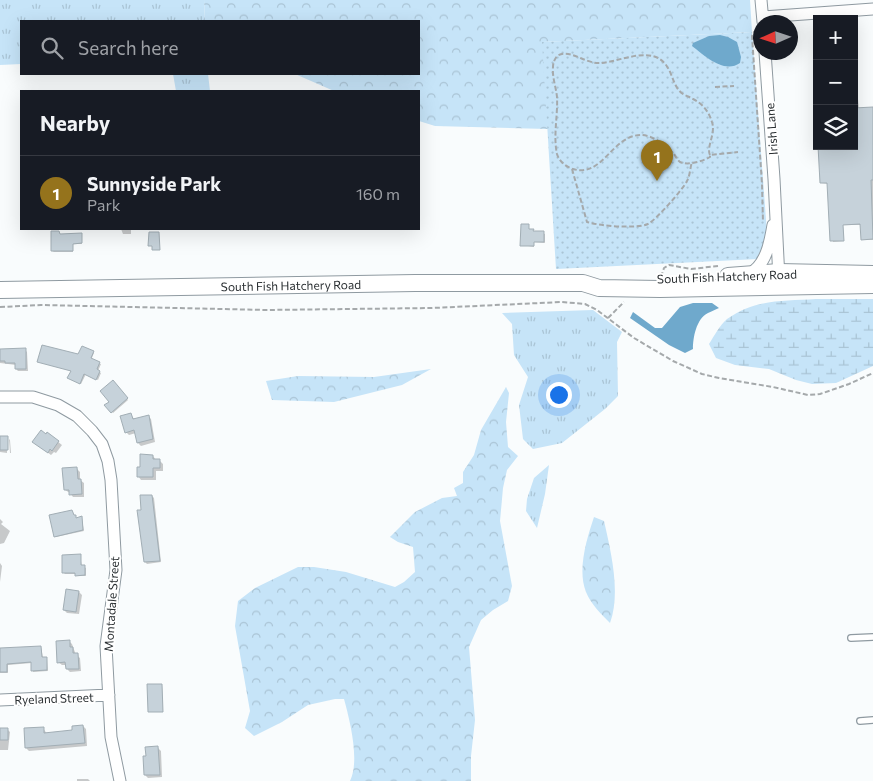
<!DOCTYPE html>
<html lang="en">
<head>
<meta charset="utf-8">
<style>
  body { margin:0; font-family:Commissioner,sans-serif; background:#20242c; color:#f1f3f6 }
  .controls { position:absolute; right:15px; top:15px; display:grid; overflow:hidden; border-radius:0px; box-shadow:0 5px 20px #0002 }
  .controls button { width:45px; height:45px; display:grid; place-items:center; padding:0; border:0; border-bottom:1px solid #363941; background:#171b24; color:#f1f3f6; font:25px sans-serif }
  .compass { position:absolute; left:753px; top:15px; width:45px; height:45px; border-radius:50%; background:#171b24; box-shadow:0 5px 20px #0002; rotate:267deg }
  .you { position:absolute; left:558px; top:394px; width:18px; height:18px; margin:-12px; border:4px solid #fff; border-radius:50%; background:#1a73e8; box-shadow:0 0 0 8px #1a73e833 }
  .badge { display:grid; place-items:center; width:32px; height:32px; border-radius:50%; background:#95731c; color:#fff; font-size:16px; font-weight:700 }
  .pin { position:absolute; translate:-50% -41px; filter:drop-shadow(0 1px 2px #0008) }
  .pin::after { content:''; position:absolute; top:26px; width:18px; height:15px; background:inherit; clip-path:polygon(0 0,100% 0,50% 100%) }
  .list { margin:0; padding:0; list-style:none }
  h2 { display:flex; justify-content:space-between; align-items:center; height:65px; margin:0; padding:0 20px; font-size:21px }
  h2 small { font-size:16px; font-weight:400; color:#9ea1a6 }
  .list li { display:grid; grid-template-columns:32px 1fr auto; gap:15px; align-items:center; box-sizing:border-box; height:75px; padding:0 20px; border-top:1px solid #363941 }
  .list b { display:block; font-size:19px; white-space:nowrap }
  .list p { margin:0; font-size:16px; white-space:nowrap; color:#9ea1a6 }
  .list em { font-size:16px; font-style:normal; color:#9ea1a6 }
  .icon { flex:none; width:28px; height:28px; fill:none; stroke:currentColor; stroke-width:2; stroke-linecap:round; stroke-linejoin:round }
  .map { position:relative; flex:none; width:873px; height:781px; overflow:hidden }
  .search { position:absolute; background:#171b24; box-shadow:0 5px 20px #0002; left:20px; top:20px; width:400px; height:55px; display:flex; align-items:center; gap:12px; box-sizing:border-box; padding:0 18px; border-radius:0px; color:#9ea1a6; font-size:19px }
  .panel { position:absolute; background:#171b24; box-shadow:0 5px 20px #0002; left:20px; top:90px; width:400px; height:140px; border-radius:0px }
  .map>svg:first-child { display:block }
  .grass { fill:url(#grass-tufts) }
  .forest { fill:url(#forest-crowns) }
  .wetland { fill:url(#wetland-marsh) }
  .park { fill:url(#park-dots) }
  .water { fill:#6fa9cc }
  .shadow { fill:#0003 }
  .building { fill:#c6d2da; stroke:#a2aeb5 }
  .lines { fill:none; stroke-linecap:round; stroke-linejoin:round }
  .service-casing { stroke:#8f9aa1; stroke-width:8 }
  .minor-casing { stroke:#8f9aa1; stroke-width:13 }
  .secondary-casing { stroke:#8f9aa1; stroke-width:18 }
  .path { stroke:#a5a9ab; stroke-width:2; stroke-dasharray:5 2.5; stroke-linecap:butt }
  .service { stroke:#fff; stroke-width:5.5 }
  .minor { stroke:#fff; stroke-width:11 }
  .secondary { stroke:#fff; stroke-width:16 }
  .labels { text-anchor:middle; dominant-baseline:central; stroke-width:4; stroke-linejoin:round; paint-order:stroke }
  .street-label { font-size:12px; fill:#292e31; stroke:#fff }
</style>
</head>
<body>
<div class="map">
<svg width="873" height="781" viewBox="0 0 873 781">
  <defs>
    <pattern id="grass-tufts" width="24" height="20" patternUnits="userSpaceOnUse" patternTransform="scale(1.25)"><rect width="24" height="20" fill="#c6e4f8"/><path d="M3 7l-1-3M5 7V3M7 7l1-3M15 17l-1-3M17 17v-4M19 17l1-3" fill="none" stroke="#aac4d5"/></pattern>
    <pattern id="forest-crowns" width="20" height="18" patternUnits="userSpaceOnUse" patternTransform="scale(1.25)"><rect width="20" height="18" fill="#c6e4f8"/><path d="M2 6a3 3 0 1 1 6 0M12 15a3 3 0 1 1 6 0" fill="none" stroke="#aac4d5"/></pattern>
    <pattern id="wetland-marsh" width="20" height="14" patternUnits="userSpaceOnUse" patternTransform="scale(1.25)"><rect width="20" height="14" fill="#c6e4f8"/><path d="M1 5h8M5 5V1M11 12h8M15 12V8" fill="none" stroke="#aac4d5"/></pattern>
    <pattern id="park-dots" width="8" height="8" patternUnits="userSpaceOnUse" patternTransform="scale(1.25)"><rect width="8" height="8" fill="#c6e4f8"/><path d="M2 2h.1M6 6h.1" fill="none" stroke="#aac4d5" stroke-width="1.8" stroke-linecap="round"/></pattern>
  </defs>
  <rect width="100%" height="100%" fill="#f9fcfd"/>
  <!-- grass -->
  <path class="grass" d="M0 0H204L205 21H21V64L0 65Z
    M173 74H208L210 91H176Z
    M593 310 622 332 617 342 618 396 605 409 562 443 533 449 523 439 519 405 528 377 514 355 512 324 502 313Z
    M549 465 545 494 537 528 526 511 527 499 534 478Z"/>
  <!-- forest -->
  <path class="forest" d="M204 0H750L752 32 543 42 548 129 435 126 419 121V91H334L295 74H419V21H205Z
    M431 369 402 385 334 402 272 400 266 381 298 376 374 377Z
    M506 387 509 393 506 422 508 447 518 456 507 470 503 488 500 521 512 586 508 601 493 610 481 620 469 647 475 720 471 756V781H350C360 761 350 721 344 699H335L308 705 282 722 254 736 245 728 250 711 235 626 238 601 255 588 298 567H314L346 572 395 587 404 582 415 572 413 547 398 542 390 537 415 512 442 498 457 496 454 488 463 483V472L474 455 481 430Z
    M594 517 604 521C611 552 621 593 610 623 601 614 591 604 586 592 577 570 587 538 594 517Z"/>
  <!-- wetland -->
  <path class="wetland" d="M816 299H873V366L836 383 812 384 796 380 769 369 735 365 716 358 709 344C714 336 720 325 727 319 756 299 783 301 816 299Z"/>
  <!-- park -->
  <path class="park" d="M752 32 767 233 763 249 758 259 556 269 542 42Z"/>
  <!-- water -->
  <path class="water" d="M720 35 728 37 737 42 741 57 740 63C724 74 705 56 692 46L693 43 709 36Z
    M693 303H712L719 308C715 310 712 311 708 313 696 319 693 338 693 349L685 353 669 345 630 318 633 312 655 328H662L680 307Z"/>
  <!-- shadow -->
  <path class="shadow" d="M814 64H817V109Z
    M854 98 858 99 859 109 873 108V240L862 239 861 225H843L844 241 833 242 829 184 821 183 854 146Z
    M528 225 529 230 545 234V243L534 242V247L522 245Z
    M121 229H131V234H123Z
    M59 232 60 235 81 234 82 244H73V252H54L52 251Z
    M0 350H25L27 352 28 371H18L16 369V365L0 363Z
    M93 352 94 353 91 360 101 364 98 371 101 373 98 380 86 374 81 384 70 379 72 371 39 362Z
    M113 381 128 400 113 413 106 405 111 402Z
    M131 415 135 420 148 416 151 419 155 442 141 446 138 443 136 433 129 435 126 432Z
    M48 434 62 445 56 453 54 452 51 455 37 445Z
    M0 437 9 438H7V453L0 452Z
    M9 439 10 440 11 453H10Z
    M153 456 156 460 160 461 163 464V471H156V480H141L138 476 141 468Z
    M77 469 80 472V480L84 483V497H73L70 493 65 490Z
    M152 496 154 498 161 562 147 564 145 562 142 511Z
    M72 512 77 519H82L84 531 56 537 55 536Z
    M0 519 3 522 1 524 10 531 4 543 0 544Z
    M80 556 82 566 86 568V576H78L76 574H65L64 573Z
    M0 563 2 566 0 582Z
    M67 590 79 592 82 595 79 614 67 613 64 610Z
    M69 641 72 644 76 655 80 658 81 671 70 672 67 669V665H62L58 662Z
    M41 647 43 658 47 659 48 671 33 672 32 663 8 665V673H0V649Z
    M162 685 163 712H151L150 711Z
    M83 726 86 729 87 746 29 751 26 748 43 728 47 734 74 732Z
    M0 729H7L10 732 8 750H0Z
    M158 748 161 751 162 777 148 778 145 775Z
    M77 779H88L90 781H77Z"/>
  <!-- building -->
  <path class="building" d="M873 107V180H871L873 239 861 240 860 224 843 225 844 241H830L827 183H820L818 146H854V108Z
    M521 224H529V229H534L533 231H544V242H534V246H520Z
    M51 231H59L60 234 82 233V243L73 244V251H51Z
    M149 232H159L160 250H152V246H148Z
    M42 345 78 354 82 346 94 351 91 358 100 362 97 369 100 371 96 380 84 374 80 384 67 378 71 371 37 362Z
    M26 348V369H15V363H5V361H0V349Z
    M113 380 128 398 111 413 104 405 109 402 100 391Z
    M131 413 133 419 149 415 153 439 137 443 134 430 125 433 120 416Z
    M41 430 46 434 47 432 59 441 52 451 50 449 48 453 32 442Z
    M0 436H8V450H0Z
    M140 454 153 455V459H160V468H153V477H137V467H140Z
    M77 467 78 479H81L82 494 69 495V490H64L62 468Z
    M140 495H152L160 561 144 562 137 510H141Z
    M72 510 74 515H76V518L82 516 83 530 54 537 49 515Z
    M81 554V565H85V575L75 576V573H62V555Z
    M66 589 79 591 76 612 63 610Z
    M70 640V647H73V653H78L79 669H66L65 662 57 663 56 641Z
    M41 646 42 657H47V670L31 671V662L7 664V672H0V648Z
    M147 684H162L163 712H148Z
    M83 725 85 743 25 748 24 728 44 727V733L72 730V726Z
    M0 728H8V740H0Z
    M158 746 160 775H144L143 756H146L145 747Z"/>
  <g class="lines">
    <defs>
      <path id="service" d="M851 638 873 637
        M860 721 873 720"/>
      <path id="minor" d="M761 0 763 22
        M763 17 873 9
        M765 52 774 179 779 279
        M749 274C766 265 770 243 773 225
        M0 397H33L58 405 77 416 92 431 102 444 108 461 111 480 116 570 106 646 111 737 120 781
        M0 700 109 695"/>
      <g id="secondary">
        <path d="M728 276 779 272 873 274"/>
        <path id="s1" d="M0 290 415 283H583L599 288 660 289 873 285"/>
      </g>
    </defs>
    <!-- service casing -->
    <use href="#service" class="service-casing"/>
    <!-- minor casing -->
    <use href="#minor" class="minor-casing"/>
    <!-- secondary casing -->
    <use href="#secondary" class="secondary-casing"/>
    <!-- path -->
    <path class="path" d="M758 31 754 32 752 36 762 184 763 222
      M715 87 734 86
      M710 155C706 147 716 134 712 122 709 112 703 104 693 99 690 97 686 96 683 94 674 88 673 76 668 68 654 43 621 62 600 63 585 64 570 48 557 56 555 59 553 62 553 67 552 77 556 87 557 97 558 115 553 136 557 154 559 161 566 167 573 169 603 178 612 135 641 135 652 135 666 145 673 153 676 156 677 160 680 162 688 166 703 161 710 157V155L738 152
      M572 169 587 222C600 226 636 229 648 224 655 221 684 188 687 181 690 176 690 168 692 162
      M661 277 664 268 669 265 691 269 718 266
      M0 307 41 305 267 310 432 308 562 302 585 304 597 310 634 338 673 361 702 374 719 378 773 387 808 395 820 394 849 384 873 373
      M608 318 624 302"/>
    <!-- service -->
    <use href="#service" class="service"/>
    <!-- minor -->
    <use href="#minor" class="minor"/>
    <!-- secondary -->
    <use href="#secondary" class="secondary"/>
  </g>
  <g class="labels">
    <!-- street labels -->
    <g class="street-label">
      <text transform="translate(771 129) rotate(-94)">Irish Lane</text>
      <text transform="translate(727 276) rotate(-2)">South Fish Hatchery Road</text>
      <text stroke="none"><textPath href="#s1" startOffset="291">South Fish Hatchery Road</textPath></text>
      <text transform="translate(111 604) rotate(-86)">Montadale Street</text>
      <text transform="translate(54 698) rotate(-2)">Ryeland Street</text>
    </g>
  </g>
</svg>
<div class="controls">
<button>+</button>
<button>−</button>
<button><svg class="icon" aria-label="layers" viewBox="0 0 24 24"><path d="M12 4l9 5-9 5-9-5zM3 14l9 5 9-5"/></svg></button>
</div>
<svg class="compass" viewBox="-18 -18 36 36"><path d="M0-13l5 13h-10z" fill="#e53935"/><path d="M0 13l5-13h-10z" fill="#9ea1a6"/></svg>
<div class="you"></div>
<div class="pin badge" style="left:657px;top:181px">1</div>
<div class="search"><svg class="icon" aria-label="search" viewBox="0 0 24 24"><circle cx="10" cy="10" r="6"/><path d="M15 15l6 6"/></svg>Search here</div>
<section class="panel">
<h2>Nearby<small></small></h2>
<ul class="list">
<li><span class="badge">1</span><div><b>Sunnyside Park</b><p>Park</p></div><em>160 m</em></li>
</ul>
</section>
</div>
</body>
</html>
